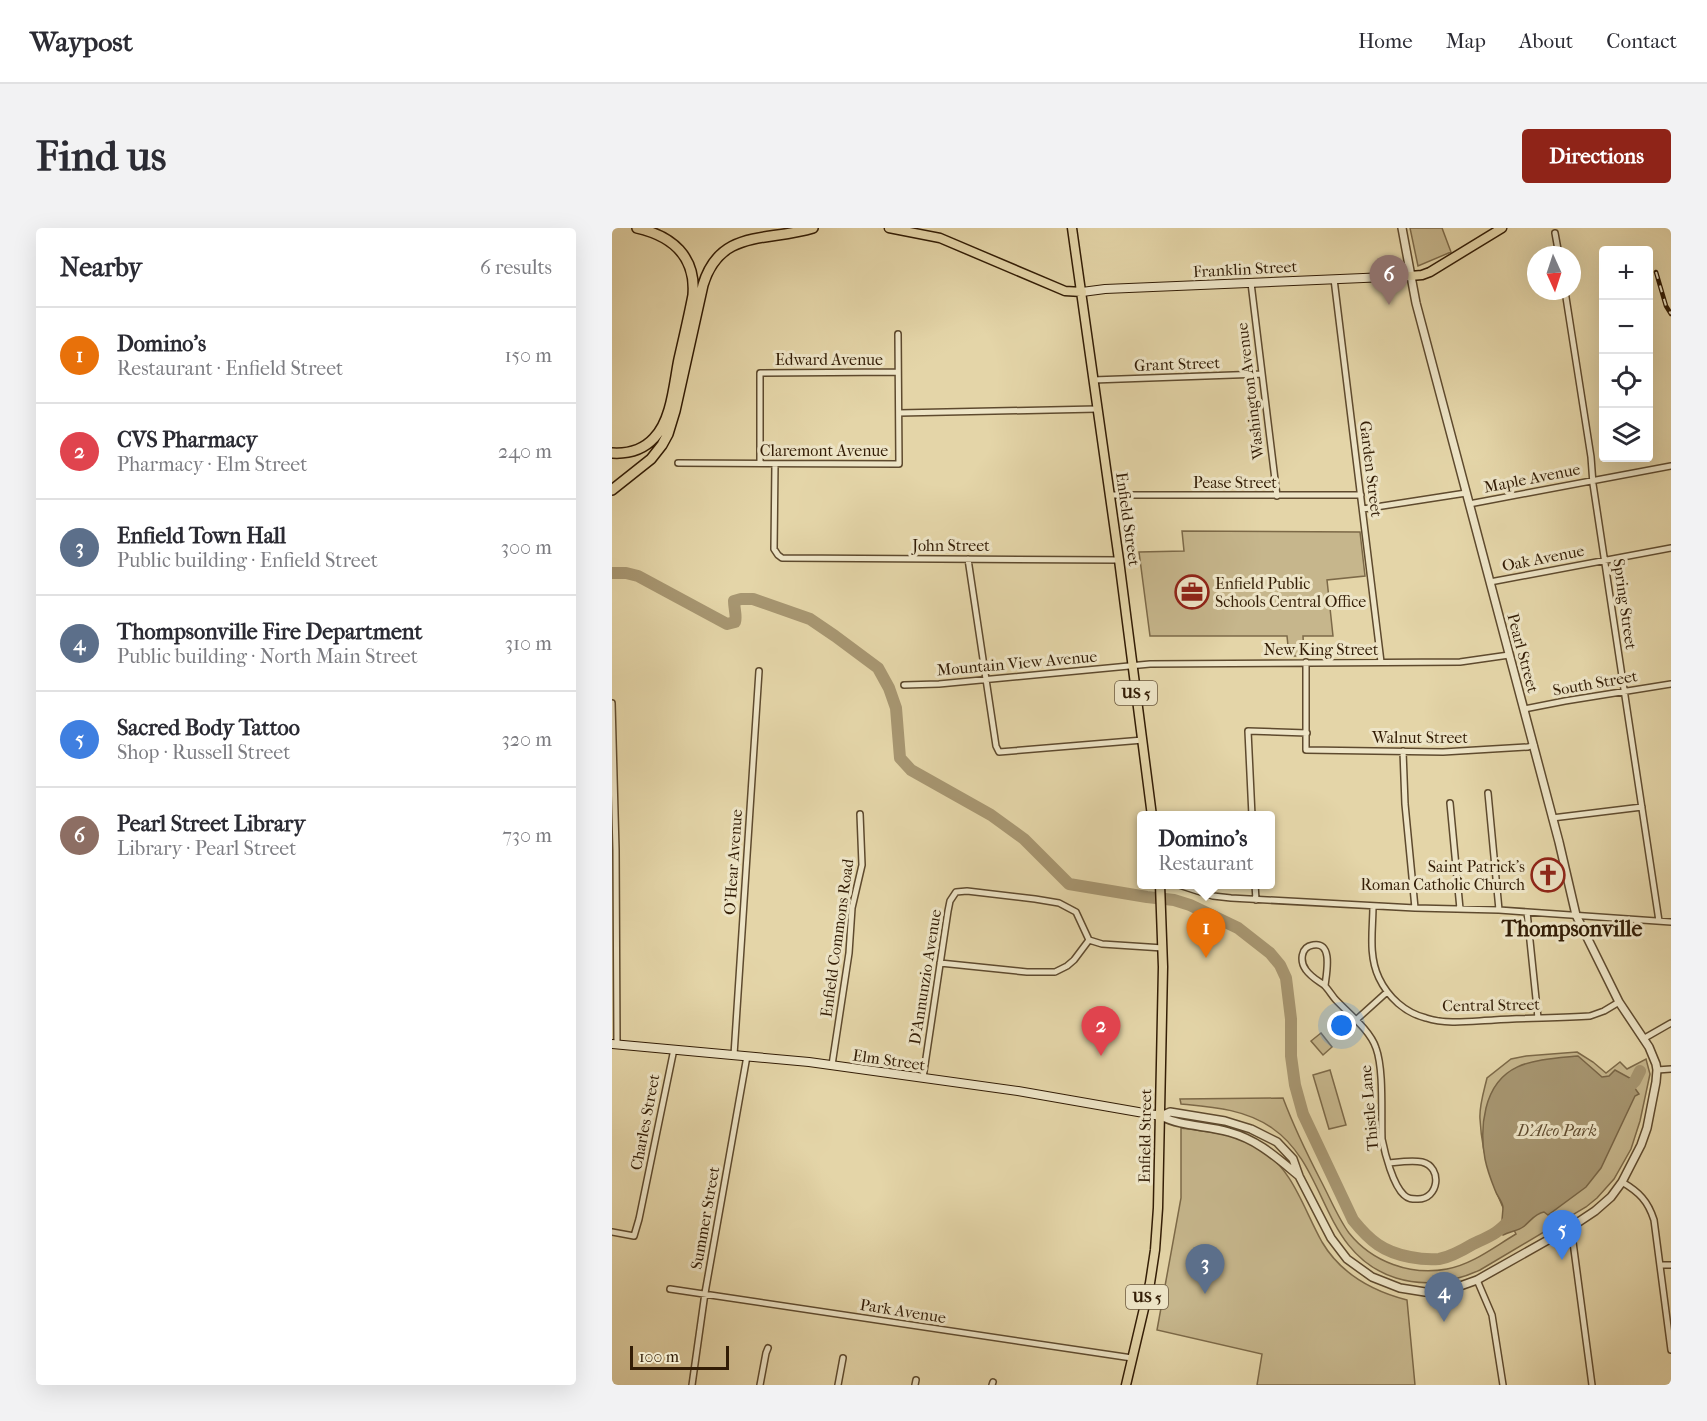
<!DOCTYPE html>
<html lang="en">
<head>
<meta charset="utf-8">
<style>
  body { margin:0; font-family:"IM FELL French Canon",serif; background:#f2f2f3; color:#2b2b33 }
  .controls { position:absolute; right:18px; top:18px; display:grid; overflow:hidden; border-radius:6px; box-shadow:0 6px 24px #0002 }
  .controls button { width:54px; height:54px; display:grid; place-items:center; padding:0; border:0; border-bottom:2px solid #e1e1e2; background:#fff; color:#2b2b33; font:30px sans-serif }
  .compass { position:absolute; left:915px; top:18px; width:54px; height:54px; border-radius:50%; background:#fff; box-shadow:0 6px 24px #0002; rotate:177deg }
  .scale { position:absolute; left:18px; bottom:15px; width:99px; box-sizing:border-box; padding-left:6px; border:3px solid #321c05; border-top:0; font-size:16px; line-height:21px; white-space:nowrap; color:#321c05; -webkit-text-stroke:4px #ede4c6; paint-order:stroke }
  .you { position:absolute; left:730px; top:798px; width:21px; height:21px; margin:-15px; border:4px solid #fff; border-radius:50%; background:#1a73e8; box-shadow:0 0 0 9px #1a73e833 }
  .badge { display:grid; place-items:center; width:39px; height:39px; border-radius:50%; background:#8f2418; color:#fff; font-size:20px; font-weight:700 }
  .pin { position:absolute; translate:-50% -50px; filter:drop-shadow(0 2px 3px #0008) }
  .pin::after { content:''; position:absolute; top:32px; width:21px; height:18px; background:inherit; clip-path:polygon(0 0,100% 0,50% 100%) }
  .popup { position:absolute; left:525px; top:583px; width:138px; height:78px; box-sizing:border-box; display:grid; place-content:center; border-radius:6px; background:#fff; filter:drop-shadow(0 2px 4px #0005); font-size:20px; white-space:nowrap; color:#7c7c81 }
  .popup b { font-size:22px; color:#2b2b33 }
  .popup::after { content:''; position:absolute; left:50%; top:100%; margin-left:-12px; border:12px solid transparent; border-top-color:#fff }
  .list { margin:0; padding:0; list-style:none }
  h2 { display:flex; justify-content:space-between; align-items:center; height:78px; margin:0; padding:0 24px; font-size:26px }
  h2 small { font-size:20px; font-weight:400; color:#7c7c81 }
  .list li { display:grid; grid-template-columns:39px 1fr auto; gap:18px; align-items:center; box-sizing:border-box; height:96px; padding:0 24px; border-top:2px solid #e1e1e2 }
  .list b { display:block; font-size:22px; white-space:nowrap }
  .list p { margin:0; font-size:20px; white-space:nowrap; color:#7c7c81 }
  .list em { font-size:20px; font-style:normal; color:#7c7c81 }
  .icon { flex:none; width:33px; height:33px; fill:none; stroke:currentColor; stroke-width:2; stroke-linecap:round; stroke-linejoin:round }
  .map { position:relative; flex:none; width:1059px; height:1157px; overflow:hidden; border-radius:6px }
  header { display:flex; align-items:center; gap:36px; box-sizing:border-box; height:84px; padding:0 30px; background:#fff; border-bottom:2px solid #e1e1e2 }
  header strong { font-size:28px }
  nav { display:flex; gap:33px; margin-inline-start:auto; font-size:21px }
  .intro { display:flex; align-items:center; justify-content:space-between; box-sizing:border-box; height:144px; padding:0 36px }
  h1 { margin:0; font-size:42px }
  .button { padding:15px 27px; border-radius:6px; background:#8f2418; color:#fff; font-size:21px; font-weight:700 }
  main { display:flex; gap:36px; padding:0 36px }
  aside { flex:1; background:#fff; border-radius:6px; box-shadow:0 6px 24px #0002 }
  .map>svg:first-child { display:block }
  .green { fill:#c6b68c; stroke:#7c6948; stroke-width:1.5 }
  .water { fill:#a79671; stroke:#786546; stroke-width:1.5 }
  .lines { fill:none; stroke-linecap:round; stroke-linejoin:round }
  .river { stroke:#a79671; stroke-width:12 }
  .minor-casing { stroke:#5e4a2e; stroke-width:8 }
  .tertiary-casing { stroke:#5e4a2e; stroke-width:10 }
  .secondary-casing { stroke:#321c05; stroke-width:10 }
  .primary-casing { stroke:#321c05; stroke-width:11 }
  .motorway-casing { stroke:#321c05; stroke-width:12 }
  .minor { stroke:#ede4c6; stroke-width:5 }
  .tertiary { stroke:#ede4c6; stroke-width:7 }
  .secondary { stroke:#ede4c6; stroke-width:8 }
  .primary { stroke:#e4d5a8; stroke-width:8 }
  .motorway { stroke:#e4d5a8; stroke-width:9 }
  .rail-casing { stroke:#321c05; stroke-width:4.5 }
  .rail { stroke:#ede4c6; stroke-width:2; stroke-dasharray:7; stroke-linecap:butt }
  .labels { text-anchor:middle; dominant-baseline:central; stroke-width:6; stroke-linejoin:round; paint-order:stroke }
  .shield { fill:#ede4c6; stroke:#6a583f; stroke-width:1.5 }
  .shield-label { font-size:15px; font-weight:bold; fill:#321c05 }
  .street-label { font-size:16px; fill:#321c05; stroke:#ede4c6 }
  .poi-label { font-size:16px; fill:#321c05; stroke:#ede4c6; text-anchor:start }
  .park-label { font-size:16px; font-style:italic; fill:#5e4a2e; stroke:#ede4c6 }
  .district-label { font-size:22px; font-weight:bold; fill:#321c05; stroke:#ede4c6 }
</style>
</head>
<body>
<header>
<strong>Waypost</strong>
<nav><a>Home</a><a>Map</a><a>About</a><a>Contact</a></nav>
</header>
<div class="intro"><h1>Find us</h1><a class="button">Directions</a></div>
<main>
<aside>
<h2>Nearby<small>6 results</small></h2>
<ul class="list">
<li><span class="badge" style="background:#e8710a">1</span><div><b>Domino's</b><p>Restaurant · Enfield Street</p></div><em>150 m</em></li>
<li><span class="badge" style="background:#e0444e">2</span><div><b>CVS Pharmacy</b><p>Pharmacy · Elm Street</p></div><em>240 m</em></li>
<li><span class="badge" style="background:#5c6f8a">3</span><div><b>Enfield Town Hall</b><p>Public building · Enfield Street</p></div><em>300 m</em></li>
<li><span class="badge" style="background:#5c6f8a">4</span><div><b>Thompsonville Fire Department</b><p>Public building · North Main Street</p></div><em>310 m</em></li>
<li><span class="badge" style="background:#3f7fe0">5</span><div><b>Sacred Body Tattoo</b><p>Shop · Russell Street</p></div><em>320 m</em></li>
<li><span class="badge" style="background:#8d6e63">6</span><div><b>Pearl Street Library</b><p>Library · Pearl Street</p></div><em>730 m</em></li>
</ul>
</aside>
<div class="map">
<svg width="1059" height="1157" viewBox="0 0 1059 1157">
  <rect width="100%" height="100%" fill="#e4d5a8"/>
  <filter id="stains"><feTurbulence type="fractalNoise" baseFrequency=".00333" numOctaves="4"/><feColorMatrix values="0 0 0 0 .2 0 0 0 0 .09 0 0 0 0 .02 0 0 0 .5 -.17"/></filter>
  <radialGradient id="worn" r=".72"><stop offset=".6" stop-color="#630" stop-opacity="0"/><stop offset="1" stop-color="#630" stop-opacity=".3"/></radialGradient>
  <!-- green -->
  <path class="green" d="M798 0H830L839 24 806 38Z
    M570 303 748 304 753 348 715 352 721 408H691L692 428H677L675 408H538L527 324 572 323Z
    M709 805 720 819 711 827 699 813Z
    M965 824 981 834 994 845 1008 834 1015 841 1034 831 1038 846 1028 893 1019 921 1002 951 985 970 974 979 868 1042C842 1054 813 1059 784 1050 708 1026 717 939 660 900 633 881 600 879 569 876L568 871 671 870C682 899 695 926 709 953 718 970 726 990 737 1005 760 1034 799 1048 835 1041 861 1036 882 1019 904 1006 885 970 870 933 868 891 867 878 872 863 875 850L899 831 914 828Z
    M718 842 734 897 717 901 701 847Z
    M569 900C596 904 624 905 648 920 682 943 691 980 710 1014 729 1046 760 1063 795 1072L803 1157H645L650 1126 545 1102 569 970Z"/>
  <!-- water -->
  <path class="water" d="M966 828 990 849 997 848 1003 842 1025 854 1022 859 1027 866 1023 868 989 940 974 959 936 987 932 984C922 986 919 993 911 999 906 1003 898 1003 891 1007L886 997 890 993C890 989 891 983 891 979 890 973 885 968 883 962 879 952 875 941 873 931 870 915 870 896 874 880 886 832 924 832 966 828Z"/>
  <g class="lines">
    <!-- river -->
    <path class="river" d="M0 345H14L26 348 115 396 123 394C125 389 122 380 122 373L129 371H141L198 391 223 408 266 440 277 460 284 480 288 530 299 542 379 587 412 611 457 656 535 669 562 672 578 677 626 700 658 725 668 737 674 750 679 791V828L683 857 691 886 741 992C758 1013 771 1024 798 1029 808 1031 817 1032 827 1031 839 1029 851 1022 861 1016 878 1008 887 1005 899 990
      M1013 863 1023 853 1028 843"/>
    <defs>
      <path id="minor" d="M943 5 947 27
        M722 51 769 434
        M639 55 665 268
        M953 63 979 229 981 256 1047 693
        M481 152 649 146
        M287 185 485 181
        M66 235 287 236 286 106
        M148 235V145L286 144
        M163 236 162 321 166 327 170 330 507 332
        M497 267H749
        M857 276 1059 238
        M751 281 854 265
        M356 331 384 518 387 524 531 512
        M878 354 1059 320
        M694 434V522L831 524 916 519 922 517
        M292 457 327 456 538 436 848 434 897 427
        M0 475 4 622 5 817
        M912 481 953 473 1059 456
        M791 523 793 576 803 680
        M876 565 887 682
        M838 575 848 681
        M640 588 636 503 695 505
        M940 590 1030 579
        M564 656 601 668 619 670 803 680 887 682 1059 694
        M643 656 644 672
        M761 678C761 701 756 727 767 750 776 769 793 785 814 790 835 797 860 793 882 792 914 790 946 790 978 788L992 783 1007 774
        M915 684 926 790
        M477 712 490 716 551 720
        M328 735 415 744H443L455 738 462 732 477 712
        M713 758C714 747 722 713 701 717 688 719 688 734 694 742 699 749 705 752 712 757 716 761 719 766 723 771 736 785 758 802 764 820 772 842 769 886 770 911 773 926 781 957 792 967 796 971 800 971 805 971 827 972 831 939 810 934 800 932 787 934 777 935
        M744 792 775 764
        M1031 811 1059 795
        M122 827 147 443
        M220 837 237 725 240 680 250 637 248 586
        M1045 842 1059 841
        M311 850 336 683 338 673 344 664 355 663 423 671 447 675 464 684 477 712
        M1010 954C1027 964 1036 973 1042 992L1059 1122
        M959 999 980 1157
        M0 1004 22 1008 27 991 62 821
        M1049 1037H1059
        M865 1052 880 1087 891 1157
        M58 1061 520 1130
        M80 1157 93 1065 135 828
        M148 1157 154 1125 156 1120
        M226 1157 231 1130
        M303 1157 304 1152
        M380 1157 381 1154"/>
      <path id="tertiary" d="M549 888 558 884 613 893 639 901 665 914 681 931 687 948 719 1010 735 1031 760 1049 788 1060 813 1064 837 1062 865 1052 959 999 983 983 999 969 1010 954 1029 917 1035 900 1044 854 1045 842 1044 836 1037 819 1007 774 964 687 947 614 804 75 790 0
        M549 888C570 899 594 897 617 904 646 912 664 929 687 948"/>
      <path id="secondary" d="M470 64 493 61 798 48
        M0 816 197 834 406 863 549 888"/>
      <path id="primary" d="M277 0 328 10 453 63 470 64
        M460 0 507 332 540 588
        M798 48 810 47 818 44 890 0
        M514 1157 538 1055 543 1022 546 980 551 739 548 656"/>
      <path id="motorway" d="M0 225C16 226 31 222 42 210 60 192 62 155 67 131 72 109 77 88 81 67 84 28 60 8 25 0
        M0 262 39 231 50 217 56 206 63 183 91 57C108 0 156 14 201 0"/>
    </defs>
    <!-- minor casing -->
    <use href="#minor" class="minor-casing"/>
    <!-- tertiary casing -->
    <use href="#tertiary" class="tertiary-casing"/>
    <!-- secondary casing -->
    <use href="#secondary" class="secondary-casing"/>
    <!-- primary casing -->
    <use href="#primary" class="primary-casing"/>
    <!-- motorway casing -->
    <use href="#motorway" class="motorway-casing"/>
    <!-- minor -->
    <use href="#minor" class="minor"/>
    <!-- tertiary -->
    <use href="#tertiary" class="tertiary"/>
    <!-- secondary -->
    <use href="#secondary" class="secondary"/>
    <!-- primary -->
    <use href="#primary" class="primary"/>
    <!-- motorway -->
    <use href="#motorway" class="motorway"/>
    <defs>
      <path id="rail" d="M1044 44 1054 78 1059 86"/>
    </defs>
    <!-- rail casing -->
    <use href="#rail" class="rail-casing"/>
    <!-- rail -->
    <use href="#rail" class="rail"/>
  </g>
  <!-- icons -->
  <defs>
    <symbol id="office-ring" viewBox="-11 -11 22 22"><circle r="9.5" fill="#ede4c6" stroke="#8f2418" stroke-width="1.5"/><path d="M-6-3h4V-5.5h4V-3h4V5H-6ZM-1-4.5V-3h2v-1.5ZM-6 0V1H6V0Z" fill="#8f2418"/></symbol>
    <symbol id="church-ring" viewBox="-11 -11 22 22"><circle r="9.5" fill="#ede4c6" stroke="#8f2418" stroke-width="1.5"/><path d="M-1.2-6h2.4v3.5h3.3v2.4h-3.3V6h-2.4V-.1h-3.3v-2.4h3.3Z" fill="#8f2418"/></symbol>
  </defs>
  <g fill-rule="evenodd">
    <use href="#office-ring" x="561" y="345" width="38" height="38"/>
    <use href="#church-ring" x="917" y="628" width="38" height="38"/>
  </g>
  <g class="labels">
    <!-- shield labels -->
    <g class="shield">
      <rect x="503" y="453" width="42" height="24" rx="4.5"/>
      <rect x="514" y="1057" width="42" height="24" rx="4.5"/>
    </g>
    <g class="shield-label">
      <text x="524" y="465">US 5</text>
      <text x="535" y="1069">US 5</text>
    </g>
    <!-- street labels -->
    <g class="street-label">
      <text transform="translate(633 41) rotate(-3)">Franklin Street</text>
      <text x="217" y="131">Edward Avenue</text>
      <text transform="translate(565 136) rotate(-2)">Grant Street</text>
      <text transform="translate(638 163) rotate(-97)">Washington Avenue</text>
      <text x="212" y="222">Claremont Avenue</text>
      <text transform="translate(759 241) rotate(83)">Garden Street</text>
      <text transform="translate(920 250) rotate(-11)">Maple Avenue</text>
      <text x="623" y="254">Pease Street</text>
      <text transform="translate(516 291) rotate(82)">Enfield Street</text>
      <text x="339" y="317">John Street</text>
      <text transform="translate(931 330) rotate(-11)">Oak Avenue</text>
      <text transform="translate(1013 376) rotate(82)">Spring Street</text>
      <text x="709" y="421">New King Street</text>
      <text transform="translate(911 425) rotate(75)">Pearl Street</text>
      <text transform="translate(405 435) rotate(-5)">Mountain View Avenue</text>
      <text transform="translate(983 455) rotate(-10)">South Street</text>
      <text x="808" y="509">Walnut Street</text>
      <text transform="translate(121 634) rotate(-86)">O'Hear Avenue</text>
      <text transform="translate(225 710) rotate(-82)">Enfield Commons Road</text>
      <text transform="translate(313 749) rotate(-81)">D'Annunzio Avenue</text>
      <text transform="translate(879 777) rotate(-1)">Central Street</text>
      <text transform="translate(277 832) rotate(8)">Elm Street</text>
      <text transform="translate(757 880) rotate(-95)">Thistle Lane</text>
      <text transform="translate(33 894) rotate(-79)">Charles Street</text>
      <text transform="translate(533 908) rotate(-89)">Enfield Street</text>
      <text transform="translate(93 990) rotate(-80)">Summer Street</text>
      <text transform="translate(291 1083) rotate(9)">Park Avenue</text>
    </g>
    <!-- poi labels -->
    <g class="poi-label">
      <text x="603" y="355">Enfield Public<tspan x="603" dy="18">Schools Central Office</tspan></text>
      <text x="913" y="638" text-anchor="end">Saint Patrick's<tspan x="913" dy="18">Roman Catholic Church</tspan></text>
    </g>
    <!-- park labels -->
    <g class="park-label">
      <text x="945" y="902">D'Aleo Park</text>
    </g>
    <!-- district labels -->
    <g class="district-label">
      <text x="960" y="701">Thompsonville</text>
    </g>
  </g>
  <rect width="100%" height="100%" filter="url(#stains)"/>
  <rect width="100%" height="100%" fill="url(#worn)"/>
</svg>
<div class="controls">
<button>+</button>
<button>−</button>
<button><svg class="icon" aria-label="locate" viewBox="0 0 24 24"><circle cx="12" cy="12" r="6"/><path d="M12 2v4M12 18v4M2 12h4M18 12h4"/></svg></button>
<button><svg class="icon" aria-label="layers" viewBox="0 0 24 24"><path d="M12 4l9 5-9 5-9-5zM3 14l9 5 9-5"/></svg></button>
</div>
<svg class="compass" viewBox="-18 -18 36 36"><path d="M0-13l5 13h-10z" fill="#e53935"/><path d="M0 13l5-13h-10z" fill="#7c7c81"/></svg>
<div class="scale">100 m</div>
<div class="you"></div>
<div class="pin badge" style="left:594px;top:730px;background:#e8710a">1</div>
<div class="popup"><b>Domino's</b>Restaurant</div>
<div class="pin badge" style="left:489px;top:828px;background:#e0444e">2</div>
<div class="pin badge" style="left:593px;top:1066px;background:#5c6f8a">3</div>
<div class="pin badge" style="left:832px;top:1094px;background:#5c6f8a">4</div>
<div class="pin badge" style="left:950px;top:1032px;background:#3f7fe0">5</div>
<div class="pin badge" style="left:777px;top:77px;background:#8d6e63">6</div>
</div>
</main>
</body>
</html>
